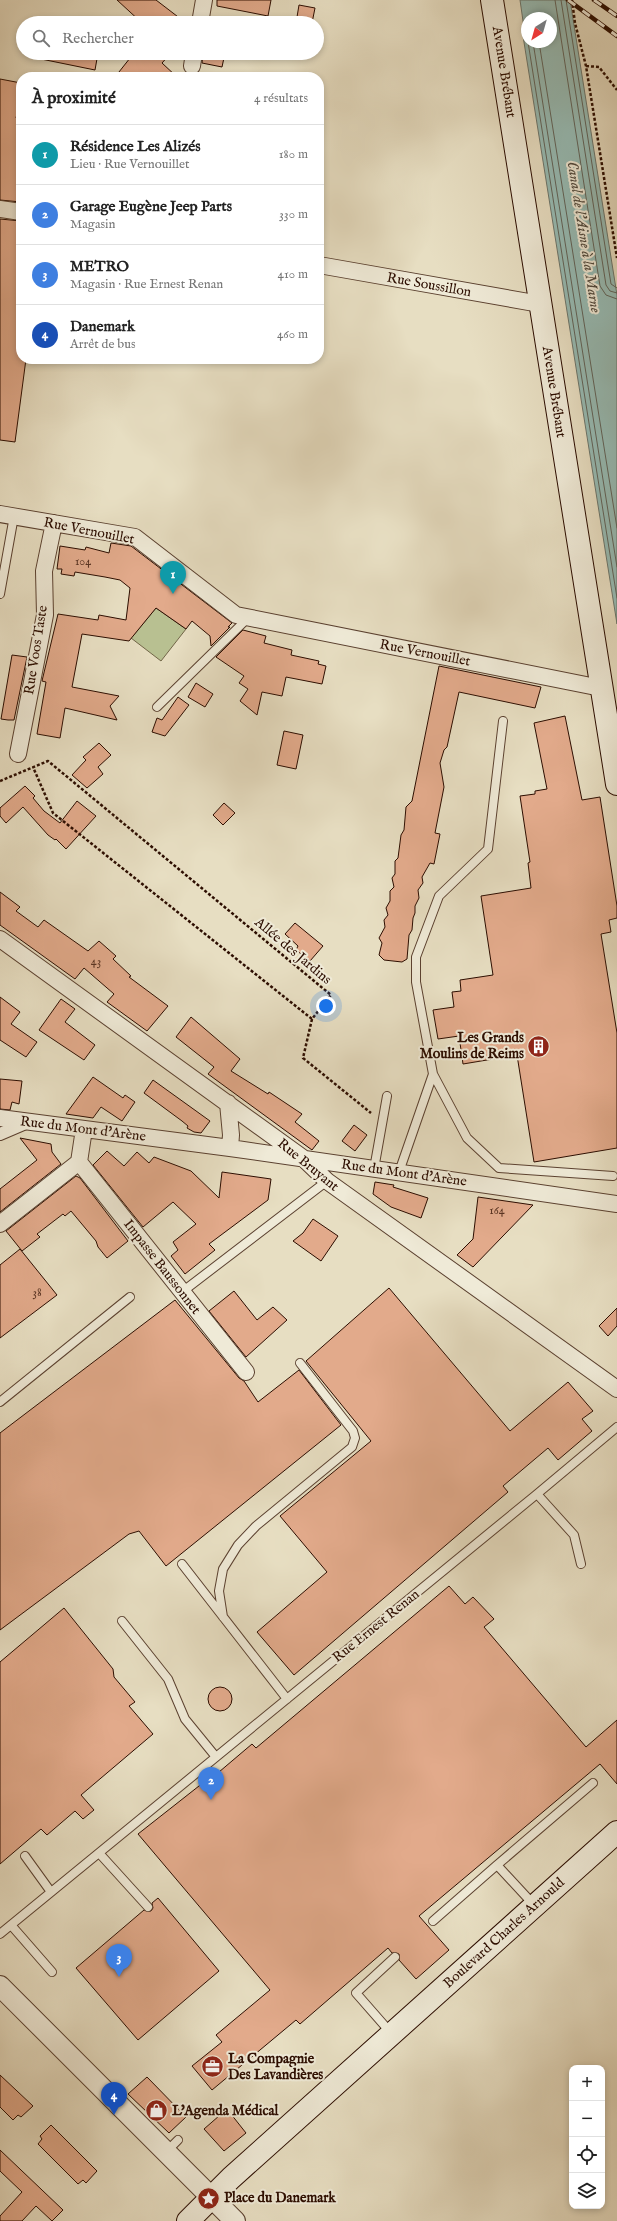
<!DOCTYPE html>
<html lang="fr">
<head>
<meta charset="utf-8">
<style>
  body { margin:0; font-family:"IM FELL English",serif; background:#f6f6f6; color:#222 }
  .controls { position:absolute; right:12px; bottom:12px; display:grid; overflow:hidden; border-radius:8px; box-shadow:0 2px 6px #0003 }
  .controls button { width:36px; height:36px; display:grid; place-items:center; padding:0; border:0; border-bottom:1px solid #e0e0e0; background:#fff; color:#222; font:20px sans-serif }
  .compass { position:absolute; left:521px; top:12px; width:36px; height:36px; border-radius:50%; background:#fff; box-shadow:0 2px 6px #0003; rotate:217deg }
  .you { position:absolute; left:326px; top:1006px; width:14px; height:14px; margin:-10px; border:3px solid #fff; border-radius:50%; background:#1a73e8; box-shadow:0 0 0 6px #1a73e833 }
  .badge { display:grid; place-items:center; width:26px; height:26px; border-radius:50%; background:#0f766e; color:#fff; font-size:13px; font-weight:700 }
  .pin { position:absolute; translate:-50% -33px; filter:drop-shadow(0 1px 2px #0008) }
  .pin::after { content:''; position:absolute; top:21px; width:14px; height:12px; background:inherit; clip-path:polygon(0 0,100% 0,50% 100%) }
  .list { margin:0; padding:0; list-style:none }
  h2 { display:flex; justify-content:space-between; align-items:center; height:52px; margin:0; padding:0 16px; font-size:17px }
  h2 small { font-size:13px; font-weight:400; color:#767676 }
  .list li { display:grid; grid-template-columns:26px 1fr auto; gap:12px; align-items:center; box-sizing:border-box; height:60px; padding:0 16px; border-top:1px solid #e0e0e0 }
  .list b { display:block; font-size:15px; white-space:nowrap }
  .list p { margin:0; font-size:13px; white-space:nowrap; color:#767676 }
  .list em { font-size:13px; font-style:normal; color:#767676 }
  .icon { flex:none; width:22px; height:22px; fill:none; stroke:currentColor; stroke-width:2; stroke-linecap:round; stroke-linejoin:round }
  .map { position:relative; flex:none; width:617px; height:2221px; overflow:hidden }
  .search { position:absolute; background:#fff; box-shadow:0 2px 6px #0003; left:16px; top:16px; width:308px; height:44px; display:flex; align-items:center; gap:10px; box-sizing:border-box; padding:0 14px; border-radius:22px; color:#767676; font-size:15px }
  .panel { position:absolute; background:#fff; box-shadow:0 2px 6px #0003; left:16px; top:72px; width:308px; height:292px; border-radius:16px }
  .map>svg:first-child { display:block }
  .green { fill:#b8c091; stroke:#726648 }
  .water { fill:#97bcb5; stroke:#6c766d; fill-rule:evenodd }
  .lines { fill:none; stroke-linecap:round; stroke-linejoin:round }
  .shore { stroke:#62645a; stroke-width:1 }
  .building { fill:#e2aa8b; stroke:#2c0d00 }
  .service-casing { stroke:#5b4130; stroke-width:10 }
  .pedestrian-casing { stroke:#5b4130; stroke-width:14 }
  .minor-casing { stroke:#5b4130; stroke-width:18 }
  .tertiary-casing { stroke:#5b4130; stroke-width:22 }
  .secondary-casing { stroke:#2c0d00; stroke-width:24 }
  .path { stroke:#2c0d00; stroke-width:2.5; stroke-dasharray:3 2; stroke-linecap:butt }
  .service { stroke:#efead7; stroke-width:8 }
  .pedestrian { stroke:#efead7; stroke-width:12 }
  .minor { stroke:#efead7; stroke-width:16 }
  .tertiary { stroke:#efead7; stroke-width:20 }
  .secondary { stroke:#efead7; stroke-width:22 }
  .rail-casing { stroke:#2c0d00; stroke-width:4.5 }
  .rail { stroke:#efead7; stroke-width:3; stroke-dasharray:9; stroke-linecap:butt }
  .labels { text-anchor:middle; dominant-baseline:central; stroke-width:4; stroke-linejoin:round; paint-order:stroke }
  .number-label { font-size:12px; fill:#5a3423 }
  .street-label { font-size:14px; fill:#2c0d00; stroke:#efead7 }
  .poi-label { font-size:14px; font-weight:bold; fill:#2c0d00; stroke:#efead7; text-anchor:start }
  .water-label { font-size:15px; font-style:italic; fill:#514a3f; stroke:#efead7 }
</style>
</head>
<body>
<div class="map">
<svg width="617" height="2221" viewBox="0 0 617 2221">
  <rect width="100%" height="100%" fill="#e7dec2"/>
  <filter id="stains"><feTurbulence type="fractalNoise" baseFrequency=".005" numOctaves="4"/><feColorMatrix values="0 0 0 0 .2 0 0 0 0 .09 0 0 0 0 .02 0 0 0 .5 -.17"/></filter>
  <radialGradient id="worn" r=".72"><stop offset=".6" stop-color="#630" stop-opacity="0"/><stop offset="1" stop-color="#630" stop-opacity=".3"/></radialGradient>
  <!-- green -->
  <path class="green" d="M156 608 186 629 161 661 131 638Z"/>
  <!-- water -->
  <path class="water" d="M520 0H570L617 295V624L523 36 525 35ZM527 18H551V42H527Z"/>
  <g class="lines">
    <!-- shore -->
    <path class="shore" d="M555 0 600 286 606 295 617 299
      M561 0 606 285 610 291 617 293
      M566 0 611 284 617 288
      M528 42 617 598
      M533 42 617 567
      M539 42 617 528"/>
  </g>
  <!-- building -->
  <path class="building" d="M117 0H156L186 23H142Z
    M217 0H271L268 16 217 6Z
    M299 5 315 8 312 23H296Z
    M42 53H98L95 70 41 59Z
    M134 53H171L162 63 177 77H115Z
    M203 53H225L222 67 202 63Z
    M0 79 21 83V96L16 118H21V202L0 200Z
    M0 219 21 221V359H26L15 442 0 440Z
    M111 543 131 546 232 623 228 627H230L211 646 210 636 192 621 186 629 156 608 129 641 82 634 72 687 119 696 110 706 117 720 65 708 60 738 37 734 46 682 42 681 58 614 98 620 99 615 126 620 130 588 120 580 105 577 75 572 74 576 61 574 62 569H57L60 546 85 550 86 547 109 553Z
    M243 630 266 636 264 643 292 650 291 655 319 661 318 664 326 666 322 684 286 677 282 696 262 692 257 715 240 701 248 689 239 683 244 676 216 657Z
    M12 655 27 657 14 720H8L1 719Z
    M439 666 541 687 535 708 459 692 447 747 444 750 440 763 444 787 435 833 440 834 434 864 430 863 422 877 423 883 418 890 419 898 415 906V913L413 918 412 930 409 935 407 959 402 962 384 960 379 955 382 943 379 938 385 927 384 920 388 915 386 908 390 901V891L394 887 392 878 395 874V861L398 858 401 835 404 830 406 807 412 801Z
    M196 683 213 694 205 707 188 697Z
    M178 697 189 705 165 736 152 732 157 718 162 720Z
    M565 716 582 800 600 797 617 906V918L609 920 611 932 601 934 617 1033V1148L534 1162 517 1055 463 1064 459 1036 438 1039 433 1010 454 1007 452 992 461 991 460 980 493 975 481 896 531 888 528 863 530 862 520 796 535 794V791L547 789 534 723Z
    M284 731 303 735 296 769 277 765Z
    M99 743 111 755 98 767 103 774 87 788 72 775 86 760 83 757Z
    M25 786 35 796 33 798 44 811 60 823 77 801 96 816 66 849 56 839 55 840 48 835 23 807 6 823 0 816V808Z
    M224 803 235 813 223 825 213 815Z
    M0 892 20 907 16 911 38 927 44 920 88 951 99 941 116 956 113 959 131 976 129 977 168 1006 147 1031 107 1002 114 994 84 968 75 979 0 925Z
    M295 923 323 946 310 961 296 950 298 946 285 934Z
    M0 997 20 1012 11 1024 37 1042 26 1057 0 1040Z
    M61 999 75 1009 65 1022 95 1045 84 1060 39 1030Z
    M191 1017 240 1059 231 1071 268 1094 269 1092 302 1114 295 1122 319 1141 312 1150 208 1074 214 1067 176 1037Z
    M93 1077 123 1098 125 1095 135 1102 122 1121 101 1107 93 1118 66 1114Z
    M0 1079 22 1081 19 1104 12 1102 10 1110 0 1109Z
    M153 1080 210 1121 201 1133 194 1132 187 1128 188 1126 182 1121 144 1093Z
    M354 1125 367 1135 355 1151 342 1141Z
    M20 1138 51 1144 52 1152 61 1164 0 1212V1189L37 1160Z
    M107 1151 124 1166 137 1152 149 1163 154 1157 191 1171 219 1198 222 1172 271 1179 268 1200 209 1244 215 1250 185 1274 171 1256 178 1250 173 1242 196 1224 173 1202 143 1227 93 1165Z
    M76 1176 80 1178 128 1241 107 1258 98 1247 96 1241 71 1211 65 1216 63 1214 37 1234 40 1237 22 1251 6 1231Z
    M375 1182 394 1185 393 1187 428 1198 421 1218 391 1207 373 1194Z
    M478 1197 533 1205 473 1267 457 1255 473 1239Z
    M313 1219 338 1236 321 1261 293 1241 303 1233Z
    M20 1249 57 1295 0 1338V1265Z
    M389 1288 510 1431 568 1382 593 1411 582 1419 592 1431 558 1460 548 1448 503 1486 508 1492 294 1675 257 1632 327 1572 280 1516 371 1441 306 1361Z
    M234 1291 257 1320 273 1307 287 1320 246 1357 209 1311Z
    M175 1300 239 1378 244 1381 258 1402 299 1370 341 1425 166 1566 139 1531 129 1534 0 1630V1433Z
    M617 1308V1326L608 1336 599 1326Z
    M449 1586 465 1604 473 1597 494 1619 484 1627 586 1747 617 1720V1784L600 1764 419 1916 449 1950 416 1979 399 1960V1954L392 1953 388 1948 300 2024 296 2020 212 2090 192 2066 222 2042 216 2035 270 1990 138 1834 218 1771 219 1772 252 1744 256 1748Z
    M64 1608 113 1669 114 1677 135 1702 129 1706 153 1734 81 1795 94 1810 83 1819 75 1811 47 1835 41 1829 0 1864V1662Z
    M208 1699a12 12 0 1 1 24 0a12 12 0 1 1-24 0Z
    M158 1898 219 1971 138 2040 76 1968 144 1910 151 1911 153 1908 152 1903Z
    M0 2075 33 2106 21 2117 18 2115 13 2120 0 2107Z
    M147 2077 186 2117 169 2133 128 2094Z
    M227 2109 246 2133 224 2151 204 2129Z
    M51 2125 97 2171 86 2183 83 2180 78 2184 38 2144 42 2139 40 2136Z
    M0 2150 63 2210 52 2221 36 2206 22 2221H0V2216L22 2192 0 2171Z"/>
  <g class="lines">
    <defs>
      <path id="service" d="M0 594 14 516
        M157 707 248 618
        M433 1074 467 1138 499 1168 613 1176
        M374 1169 387 1096
        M399 1172 433 1074 416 982V957L439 896 488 849 503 721
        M182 1292 327 1181
        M0 1402 130 1297
        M182 1564 287 1699
        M581 1564 574 1535 537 1494 617 1427
        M223 1617 219 1591 223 1569 238 1545 256 1526 352 1447 355 1438 353 1431 300 1363
        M122 1621 168 1679 185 1719 216 1757
        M99 1853 148 1907
        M25 1856 51 1892
        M534 1905 497 1865 593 1783
        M433 1921 497 1865
        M11 1925 52 1972
        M0 1934 537 1494
        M391 2033 356 1993 395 1957
        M166 2152 178 2140"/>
      <path id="pedestrian" d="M0 1134 28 1122"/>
      <path id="minor" d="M200 23 204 0
        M192 66 194 53
        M0 209 21 212
        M319 265 540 304
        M0 514 135 537 236 615 601 688
        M18 754 45 615 44 571 54 523
        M0 939 303 1158 327 1181 617 1389
        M228 1103 231 1135 230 1148
        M0 1118 230 1148 617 1204
        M79 1162 246 1372
        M0 1224 79 1162 84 1129"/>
      <path id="tertiary" d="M0 1986 235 2221"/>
      <path id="secondary" d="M492 0 617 784
        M188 2221 231 2178 617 1832"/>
    </defs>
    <!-- service casing -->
    <use href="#service" class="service-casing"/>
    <!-- pedestrian casing -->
    <use href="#pedestrian" class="pedestrian-casing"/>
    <!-- minor casing -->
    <use href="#minor" class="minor-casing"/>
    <!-- tertiary casing -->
    <use href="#tertiary" class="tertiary-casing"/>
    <!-- secondary casing -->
    <use href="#secondary" class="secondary-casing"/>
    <!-- path -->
    <path class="path" d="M572 0 575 23 586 66 617 258
      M586 66 599 67 617 90
      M0 781 48 761 331 995 312 1019 53 813 33 767
      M312 1019 303 1058 371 1113"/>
    <!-- service -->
    <use href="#service" class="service"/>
    <!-- pedestrian -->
    <use href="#pedestrian" class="pedestrian"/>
    <!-- minor -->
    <use href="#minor" class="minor"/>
    <!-- tertiary -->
    <use href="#tertiary" class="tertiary"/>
    <!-- secondary -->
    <use href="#secondary" class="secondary"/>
    <defs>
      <path id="rail" d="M568 0 617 36
        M594 0 617 16"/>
    </defs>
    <!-- rail casing -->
    <use href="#rail" class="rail-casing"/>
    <!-- rail -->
    <use href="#rail" class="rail"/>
  </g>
  <!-- icons -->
  <defs>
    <symbol id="building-disc" viewBox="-11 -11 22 22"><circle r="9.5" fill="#8f2418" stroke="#efead7"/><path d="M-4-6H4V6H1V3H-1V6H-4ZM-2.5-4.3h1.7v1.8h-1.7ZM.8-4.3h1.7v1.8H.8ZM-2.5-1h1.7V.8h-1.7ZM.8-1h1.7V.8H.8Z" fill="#fff"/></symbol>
    <symbol id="office-disc" viewBox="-11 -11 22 22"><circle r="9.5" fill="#8f2418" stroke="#efead7"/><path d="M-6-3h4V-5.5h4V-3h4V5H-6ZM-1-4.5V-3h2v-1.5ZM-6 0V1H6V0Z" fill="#fff"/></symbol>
    <symbol id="shop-disc" viewBox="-11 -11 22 22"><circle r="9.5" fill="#8f2418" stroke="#efead7"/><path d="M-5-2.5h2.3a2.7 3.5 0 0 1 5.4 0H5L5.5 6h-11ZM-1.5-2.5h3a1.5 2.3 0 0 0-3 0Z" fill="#fff"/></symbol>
    <symbol id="sight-disc" viewBox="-11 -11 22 22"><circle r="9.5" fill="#8f2418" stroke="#efead7"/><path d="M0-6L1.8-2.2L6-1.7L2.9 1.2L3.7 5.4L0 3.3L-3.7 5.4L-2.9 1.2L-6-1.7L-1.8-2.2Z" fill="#fff"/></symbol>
  </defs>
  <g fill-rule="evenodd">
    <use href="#building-disc" x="526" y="1034" width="25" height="25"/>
    <use href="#office-disc" x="200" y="2054" width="25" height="25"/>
    <use href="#shop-disc" x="144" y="2098" width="25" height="25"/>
    <use href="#sight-disc" x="196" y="2186" width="25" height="25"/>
  </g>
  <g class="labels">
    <!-- number labels -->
    <g class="number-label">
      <text x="83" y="561">104</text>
      <text x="96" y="961">43</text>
      <text x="497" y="1210">164</text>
      <text x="37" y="1292">38</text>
    </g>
    <!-- street labels -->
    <g class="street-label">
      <text transform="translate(504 72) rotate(81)">Avenue Brébant</text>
      <text transform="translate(429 285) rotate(10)">Rue Soussillon</text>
      <text transform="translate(554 392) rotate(81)">Avenue Brébant</text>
      <text transform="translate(89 531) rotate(11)">Rue Vernouillet</text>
      <text transform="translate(36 650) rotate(-81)">Rue Voos Taste</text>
      <text transform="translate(425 653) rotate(11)">Rue Vernouillet</text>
      <text transform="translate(293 951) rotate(40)">Allée des Jardins</text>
      <text transform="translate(83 1129) rotate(7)">Rue du Mont d'Arène</text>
      <text transform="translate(308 1165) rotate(39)">Rue Bruyant</text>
      <text transform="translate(404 1173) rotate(8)">Rue du Mont d'Arène</text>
      <text transform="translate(162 1267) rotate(52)">Impasse Baussonnet</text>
      <text transform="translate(376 1626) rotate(-39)">Rue Ernest Renan</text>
      <text transform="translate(504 1933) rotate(-42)">Boulevard Charles Arnould</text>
    </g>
    <!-- poi labels -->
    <g class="poi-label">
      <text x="524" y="1038" text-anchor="end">Les Grands<tspan x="524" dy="16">Moulins de Reims</tspan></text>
      <text x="228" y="2059">La Compagnie<tspan x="228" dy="16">Des Lavandières</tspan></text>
      <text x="172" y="2111">L'Agenda Médical</text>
      <text x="224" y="2198">Place du Danemark</text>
    </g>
    <!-- water labels -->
    <g class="water-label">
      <text transform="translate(584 237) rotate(81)">Canal de l'Aisne à la Marne</text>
    </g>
  </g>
  <rect width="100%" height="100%" filter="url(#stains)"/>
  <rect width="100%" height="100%" fill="url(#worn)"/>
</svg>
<div class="controls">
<button>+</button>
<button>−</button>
<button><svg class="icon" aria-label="locate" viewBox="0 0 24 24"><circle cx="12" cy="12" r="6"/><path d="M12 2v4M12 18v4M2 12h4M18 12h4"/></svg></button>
<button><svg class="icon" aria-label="layers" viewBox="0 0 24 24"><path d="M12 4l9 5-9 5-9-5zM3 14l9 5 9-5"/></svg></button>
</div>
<svg class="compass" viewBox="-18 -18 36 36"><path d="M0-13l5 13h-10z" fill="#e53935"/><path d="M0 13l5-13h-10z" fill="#767676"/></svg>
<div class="you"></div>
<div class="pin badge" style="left:173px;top:594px;background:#0f9aa8">1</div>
<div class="pin badge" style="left:211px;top:1800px;background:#3f7fe0">2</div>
<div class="pin badge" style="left:119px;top:1977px;background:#3f7fe0">3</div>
<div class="pin badge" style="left:114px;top:2115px;background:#1a4fb4">4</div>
<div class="search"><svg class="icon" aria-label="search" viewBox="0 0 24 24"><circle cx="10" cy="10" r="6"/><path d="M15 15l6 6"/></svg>Rechercher</div>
<section class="panel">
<h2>À proximité<small>4 résultats</small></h2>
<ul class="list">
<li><span class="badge" style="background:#0f9aa8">1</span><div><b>Résidence Les Alizés</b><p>Lieu · Rue Vernouillet</p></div><em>180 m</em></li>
<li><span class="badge" style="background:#3f7fe0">2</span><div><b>Garage Eugène Jeep Parts</b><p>Magasin</p></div><em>330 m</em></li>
<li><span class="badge" style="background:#3f7fe0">3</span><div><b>METRO</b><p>Magasin · Rue Ernest Renan</p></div><em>410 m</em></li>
<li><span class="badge" style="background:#1a4fb4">4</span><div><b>Danemark</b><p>Arrêt de bus</p></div><em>460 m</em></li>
</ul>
</section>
</div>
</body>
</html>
